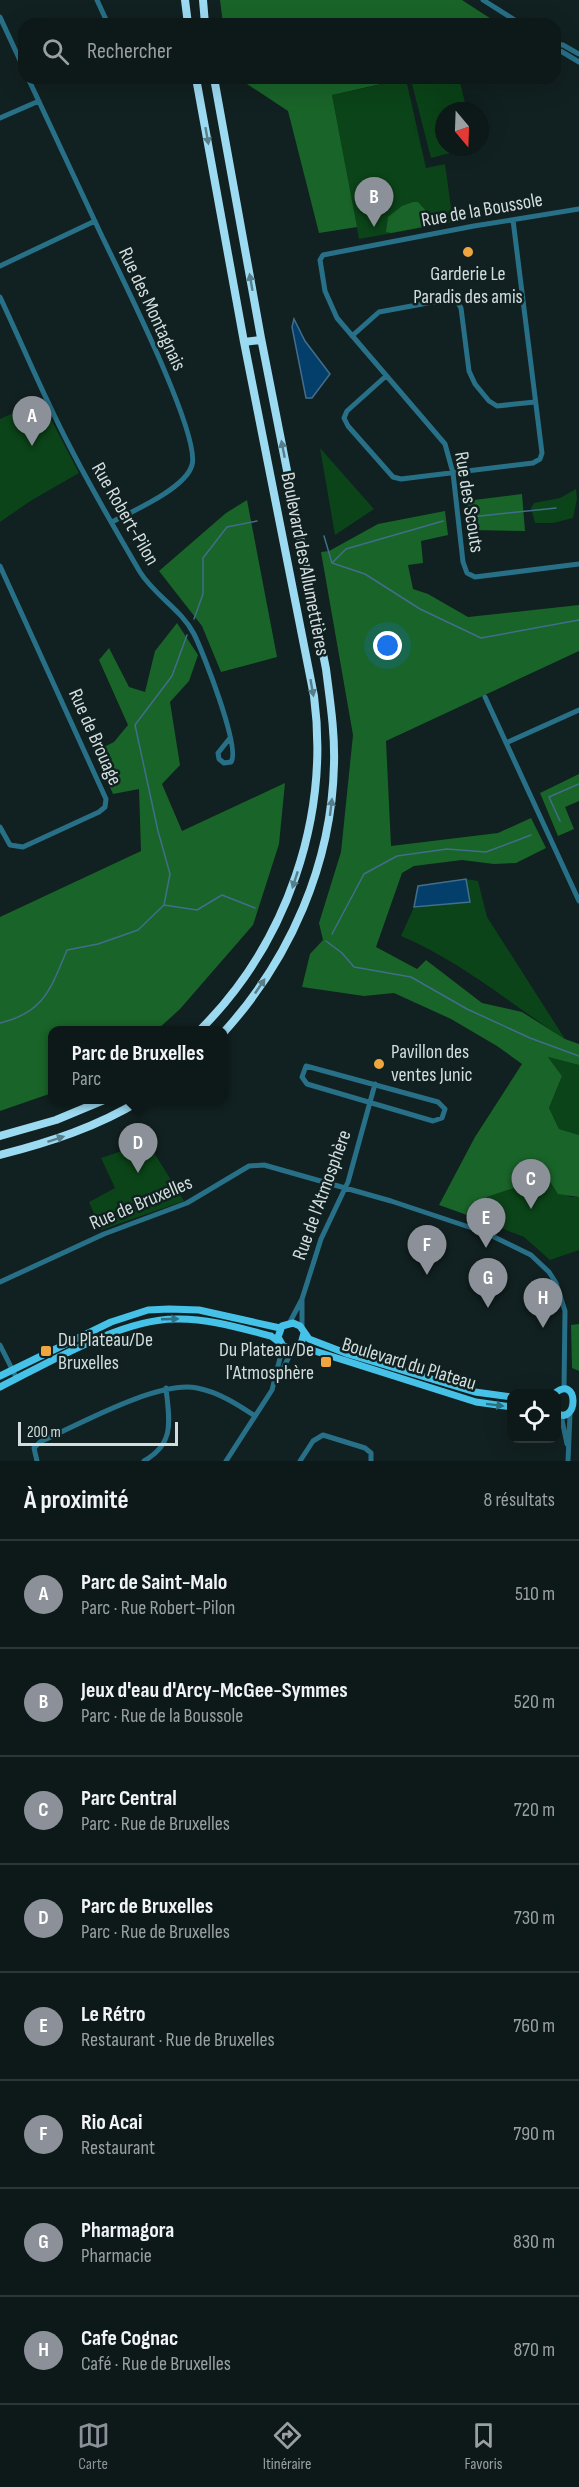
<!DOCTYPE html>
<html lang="fr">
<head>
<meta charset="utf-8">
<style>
  body { margin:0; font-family:"Sofia Sans Condensed",sans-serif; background:#1b2525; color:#f1f3f6 }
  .controls { position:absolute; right:18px; bottom:18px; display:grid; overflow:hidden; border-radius:12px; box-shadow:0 6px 24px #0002 }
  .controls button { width:54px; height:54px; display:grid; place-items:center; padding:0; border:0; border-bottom:2px solid #2d3737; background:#0d1818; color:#f1f3f6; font:30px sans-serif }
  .compass { position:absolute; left:435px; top:102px; width:54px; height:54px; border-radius:50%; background:#0d1818; box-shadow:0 6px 24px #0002; rotate:161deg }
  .scale { position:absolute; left:18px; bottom:15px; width:160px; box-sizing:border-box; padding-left:6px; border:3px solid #d3dddd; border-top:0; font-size:16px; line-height:21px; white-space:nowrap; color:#d3dddd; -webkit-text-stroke:4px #112020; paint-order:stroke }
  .you { position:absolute; left:388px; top:646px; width:21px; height:21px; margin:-15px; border:4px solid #fff; border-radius:50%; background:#1a73e8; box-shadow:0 0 0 9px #1a73e833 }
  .badge { display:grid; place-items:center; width:39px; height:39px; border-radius:50%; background:#8c9099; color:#fff; font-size:20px; font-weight:700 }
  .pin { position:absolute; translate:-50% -50px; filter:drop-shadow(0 2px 3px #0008) }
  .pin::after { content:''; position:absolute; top:32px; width:21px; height:18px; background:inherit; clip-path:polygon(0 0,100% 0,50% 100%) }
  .popup { position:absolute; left:48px; top:1026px; width:180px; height:78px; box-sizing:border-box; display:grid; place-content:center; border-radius:12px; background:#0d1818; filter:drop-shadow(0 2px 4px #0005); font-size:20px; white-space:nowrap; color:#9aa0a2 }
  .popup b { font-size:22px; color:#f1f3f6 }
  .popup::after { content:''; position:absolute; left:50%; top:100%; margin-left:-12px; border:12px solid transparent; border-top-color:#0d1818 }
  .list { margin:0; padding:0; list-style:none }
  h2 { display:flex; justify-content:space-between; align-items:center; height:78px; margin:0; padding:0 24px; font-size:26px }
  h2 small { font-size:20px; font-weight:400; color:#9aa0a2 }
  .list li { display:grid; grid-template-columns:39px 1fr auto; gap:18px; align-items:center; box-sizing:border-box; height:108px; padding:0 24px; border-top:2px solid #2d3737 }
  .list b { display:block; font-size:22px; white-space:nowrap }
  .list p { margin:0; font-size:20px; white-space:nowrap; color:#9aa0a2 }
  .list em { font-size:20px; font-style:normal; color:#9aa0a2 }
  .icon { flex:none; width:33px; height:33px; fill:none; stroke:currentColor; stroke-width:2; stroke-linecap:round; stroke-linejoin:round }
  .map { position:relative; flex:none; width:579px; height:1461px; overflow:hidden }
  .search { position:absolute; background:#0d1818; box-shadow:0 6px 24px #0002; left:18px; right:18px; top:18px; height:66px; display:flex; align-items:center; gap:15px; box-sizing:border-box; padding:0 21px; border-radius:18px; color:#9aa0a2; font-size:22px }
  .sheet { height:942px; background:#0d1818 }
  nav { display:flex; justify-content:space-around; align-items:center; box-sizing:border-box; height:84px; border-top:2px solid #2d3737; background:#0d1818; font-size:16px; color:#9aa0a2 }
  nav a { display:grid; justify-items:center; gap:3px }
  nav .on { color:#8c9099 }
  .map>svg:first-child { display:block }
  .green { fill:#0b4418 }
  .forest { fill:#196429 }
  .water { fill:#033f6a; stroke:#416e8c; stroke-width:1.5 }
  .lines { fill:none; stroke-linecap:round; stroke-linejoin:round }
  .stream { stroke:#416e8c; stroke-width:1.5 }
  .minor { stroke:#277087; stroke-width:5 }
  .major { stroke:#46c2e8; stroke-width:7 }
  .highway { stroke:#9cdaf1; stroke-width:8 }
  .oneway { fill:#567d88 }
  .oneway2 { fill:#2c7184 }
  .poi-dot { fill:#f0a63f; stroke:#112020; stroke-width:2 }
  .labels { text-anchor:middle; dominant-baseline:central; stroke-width:5; stroke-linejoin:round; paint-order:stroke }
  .street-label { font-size:20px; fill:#d3dddd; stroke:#112020 }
  .poi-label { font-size:20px; fill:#d3dddd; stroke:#112020; text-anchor:start }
</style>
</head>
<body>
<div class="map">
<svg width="579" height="1461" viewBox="0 0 579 1461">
  <rect width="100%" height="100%" fill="#112020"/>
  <!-- green -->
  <path class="green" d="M418 78H459L467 111H444V147H473L431 158 411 80Z
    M406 79 426 168 445 164 453 222 359 239 332 95Z
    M41 400 79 473 32 500 0 522V419Z
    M320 448 374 509 335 535Z
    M576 489 577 499 573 518 553 523H535L531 508 534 503 560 498Z
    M466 879 478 881 487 917 565 1039C510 1004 461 961 401 936L414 907 469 902Z
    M548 1057 579 1065V1135L559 1129 549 1108 562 1076Z
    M145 1138 184 1201 101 1230 89 1202 115 1188 101 1158 119 1152Z
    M547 1177 570 1197H579V1250L550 1260 524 1237 481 1220 487 1197Z"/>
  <!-- forest -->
  <path class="forest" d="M220 0H462L499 24H223Z
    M238 78H408L332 95 357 227 319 233 288 111Z
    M413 202H418L430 215 437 216 438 224 391 233 386 232 388 217 402 206Z
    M522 494 525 531 470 530 466 501Z
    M247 500 277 657 221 672 202 626 159 571 226 513Z
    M445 511 448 535 421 541 423 563 408 565 413 589 428 594 468 617 579 605V651L386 741 391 846 498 833 531 818 546 848 516 863 494 864 462 860 414 866 402 873 376 947 417 969 426 960 482 1003 522 1012 565 1039 579 1044V1065L548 1057 562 1076 549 1108 559 1129 579 1135V1197L558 1194 547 1177 487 1197 481 1220 439 1205 475 1137 522 1064 497 1046 451 1019 394 993 364 996 302 987 310 954 323 940 319 923 341 852 353 735 321 552 329 551 378 524Z
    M177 623 198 655 189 681 170 702 180 765 162 784 182 831 285 783 279 844 253 925 180 1009 157 1030H52V1093L0 1111V917L141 851 139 789 113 794 94 752 114 742 128 725 99 660 109 648 129 687 145 692 155 651Z
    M579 774V801L565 807 574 829 558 836 540 793Z
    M579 1324V1371L572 1368 571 1325Z"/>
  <!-- water -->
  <path class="water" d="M294 319 305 341 330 374 312 398H306L292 327Z
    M466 879 470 902 414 907 418 886Z"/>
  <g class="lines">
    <!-- stream -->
    <path class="stream" d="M471 517 556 508
      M324 536 332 563 365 574 420 609 481 638 579 620
      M333 562 346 549 443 521
      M194 619 203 594V558L227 527 257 521
      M560 821 549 797 579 784
      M164 905 170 874 158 831 135 725 172 676 187 635
      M332 934 364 874 397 856 447 849 486 852 531 835
      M326 941 342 953 354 967 411 977 467 1009 530 1038 579 1056
      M0 1023C44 1013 51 988 67 950L98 944 138 930 164 905 197 910 222 895 255 908"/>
    <!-- minor -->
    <path class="minor" d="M97 0 108 24
      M483 0 521 24
      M0 17 24 69
      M555 44 563 45 579 54
      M556 44 559 50 579 62
      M28 78C52 129 76 180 99 230 117 268 201 434 192 465 186 488 133 511 112 522
      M0 118 39 101
      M579 209 474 226 323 255 320 260 325 291 337 318 445 444 453 473 463 562 467 573 475 577 579 564
      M0 266 95 221
      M0 297C23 346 44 397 69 445 91 488 116 531 140 572 155 596 181 609 194 634 203 652 241 749 231 762L224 763 219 759 218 753 230 738
      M352 336 379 312 455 298 461 308 469 371 475 384 489 401 497 406 535 402
      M386 376 347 411 344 418 348 426 393 477 401 479 533 463 540 459 542 453 513 220
      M0 566 106 799 105 807 99 812 23 847 10 845 0 827
      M485 697 579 901
      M506 743 579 710
      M306 1066 438 1102 445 1109 442 1118 433 1121 307 1084 302 1077Z
      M0 1282 104 1234 187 1203 249 1166 264 1165 391 1201 484 1232 531 1255 549 1272 556 1283 565 1311 564 1388
      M290 1322 302 1299 321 1239 348 1182 375 1084
      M302 1328V1299
      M0 1345 17 1379
      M277 1380 293 1349
      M561 1415 567 1444
      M37 1461 34 1448 40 1442C78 1425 158 1380 197 1388 218 1392 237 1404 255 1416
      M144 1461C176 1443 169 1419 166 1388
      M226 1461 272 1390 283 1346
      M300 1461 313 1441 323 1435 365 1448 371 1453V1461
      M568 1461 570 1414"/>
    <!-- major -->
    <path class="major" d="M304 1333 301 1344 293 1349 283 1346 278 1337 282 1326 293 1323 300 1326 309 1339 348 1354 475 1392 512 1397
      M299 1346 476 1402 512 1407
      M0 1376 111 1322 148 1310 169 1309 199 1310 280 1328
      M0 1387C48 1363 122 1319 175 1319 207 1318 240 1328 271 1336L279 1342
      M554 1394C579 1372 579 1427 556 1413"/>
    <!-- highway -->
    <path class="highway" d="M185 0 188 24
      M203 0 205 24
      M196 78 244 342 314 696C330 818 287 943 200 1030
      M214 78 261 338 326 669C330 701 335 732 334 764 332 864 290 959 224 1032
      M244 342 261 340
      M0 1136 56 1120 104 1100
      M0 1155C50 1142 97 1127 141 1100"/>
  </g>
  <!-- one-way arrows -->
  <defs><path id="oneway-solid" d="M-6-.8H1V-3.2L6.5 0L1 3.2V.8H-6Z" transform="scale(1.5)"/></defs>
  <g class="oneway">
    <use href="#oneway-solid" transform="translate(207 136) rotate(80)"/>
    <use href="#oneway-solid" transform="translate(251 282) rotate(-100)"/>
    <use href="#oneway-solid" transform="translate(283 449) rotate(-101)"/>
    <use href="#oneway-solid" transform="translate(312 688) rotate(80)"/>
    <use href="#oneway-solid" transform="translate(331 807) rotate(-83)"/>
    <use href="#oneway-solid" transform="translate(295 880) rotate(108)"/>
    <use href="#oneway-solid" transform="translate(260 986) rotate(-56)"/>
    <use href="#oneway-solid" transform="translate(56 1139) rotate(-18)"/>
  </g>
  <g class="oneway2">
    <use href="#oneway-solid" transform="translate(170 1319) rotate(-2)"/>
    <use href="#oneway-solid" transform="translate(495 1405) rotate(7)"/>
  </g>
  <!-- markers -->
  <g class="poi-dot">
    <circle cx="468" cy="252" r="6"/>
    <circle cx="379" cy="1064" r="6"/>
    <rect x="40" y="1345" width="12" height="12" rx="3"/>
    <rect x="320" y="1356" width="12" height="12" rx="3"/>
  </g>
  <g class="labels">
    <!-- street labels -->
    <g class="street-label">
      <text transform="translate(482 210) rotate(-10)">Rue de la Boussole</text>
      <text transform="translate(152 309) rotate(65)">Rue des Montagnais</text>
      <text transform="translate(469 502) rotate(81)">Rue des Scouts</text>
      <text transform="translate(125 514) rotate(60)">Rue Robert-Pilon</text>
      <text transform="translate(305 564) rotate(79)">Boulevard des Allumettières</text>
      <text transform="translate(95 737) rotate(66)">Rue de Brouage</text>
      <text transform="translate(322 1195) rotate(-70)">Rue de l'Atmosphère</text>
      <text transform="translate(141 1203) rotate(-23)">Rue de Bruxelles</text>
      <text transform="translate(409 1364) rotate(17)">Boulevard du Plateau</text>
    </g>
    <!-- poi labels -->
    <g class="poi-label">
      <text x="468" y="274" text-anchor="middle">Garderie Le<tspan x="468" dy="23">Paradis des amis</tspan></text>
      <text x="391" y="1052">Pavillon des<tspan x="391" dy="23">ventes Junic</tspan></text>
      <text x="58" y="1340">Du Plateau/De<tspan x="58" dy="23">Bruxelles</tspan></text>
      <text x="314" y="1350" text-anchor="end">Du Plateau/De<tspan x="314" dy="23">l'Atmosphère</tspan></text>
    </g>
  </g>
</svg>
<div class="controls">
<button><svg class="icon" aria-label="locate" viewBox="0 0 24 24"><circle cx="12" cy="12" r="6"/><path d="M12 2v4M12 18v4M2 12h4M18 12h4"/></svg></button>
</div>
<svg class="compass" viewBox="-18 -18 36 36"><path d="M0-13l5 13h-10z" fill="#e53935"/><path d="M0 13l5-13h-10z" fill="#9aa0a2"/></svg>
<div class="scale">200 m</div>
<div class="you"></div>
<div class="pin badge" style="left:32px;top:446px">A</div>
<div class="pin badge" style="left:374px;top:227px">B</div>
<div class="pin badge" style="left:531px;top:1209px">C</div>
<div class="pin badge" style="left:138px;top:1173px">D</div>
<div class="popup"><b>Parc de Bruxelles</b>Parc</div>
<div class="pin badge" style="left:486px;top:1248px">E</div>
<div class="pin badge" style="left:427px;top:1275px">F</div>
<div class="pin badge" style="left:488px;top:1308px">G</div>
<div class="pin badge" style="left:543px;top:1328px">H</div>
<div class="search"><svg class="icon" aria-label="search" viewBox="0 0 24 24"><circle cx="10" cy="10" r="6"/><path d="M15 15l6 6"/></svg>Rechercher</div>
</div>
<section class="sheet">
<h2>À proximité<small>8 résultats</small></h2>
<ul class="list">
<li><span class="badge">A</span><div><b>Parc de Saint-Malo</b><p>Parc · Rue Robert-Pilon</p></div><em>510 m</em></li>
<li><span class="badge">B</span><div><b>Jeux d'eau d'Arcy-McGee-Symmes</b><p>Parc · Rue de la Boussole</p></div><em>520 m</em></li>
<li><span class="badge">C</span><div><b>Parc Central</b><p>Parc · Rue de Bruxelles</p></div><em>720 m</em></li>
<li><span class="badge">D</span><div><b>Parc de Bruxelles</b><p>Parc · Rue de Bruxelles</p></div><em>730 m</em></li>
<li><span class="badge">E</span><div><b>Le Rétro</b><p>Restaurant · Rue de Bruxelles</p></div><em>760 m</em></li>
<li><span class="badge">F</span><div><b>Rio Acai</b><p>Restaurant</p></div><em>790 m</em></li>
<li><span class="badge">G</span><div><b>Pharmagora</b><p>Pharmacie</p></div><em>830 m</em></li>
<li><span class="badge">H</span><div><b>Cafe Cognac</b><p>Café · Rue de Bruxelles</p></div><em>870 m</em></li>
</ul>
</section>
<nav>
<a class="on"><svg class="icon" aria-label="map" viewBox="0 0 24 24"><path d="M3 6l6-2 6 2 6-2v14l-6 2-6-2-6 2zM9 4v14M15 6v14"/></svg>Carte</a>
<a><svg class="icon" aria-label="directions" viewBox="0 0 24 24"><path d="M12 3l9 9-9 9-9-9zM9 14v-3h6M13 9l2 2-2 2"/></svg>Itinéraire</a>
<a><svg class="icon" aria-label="saved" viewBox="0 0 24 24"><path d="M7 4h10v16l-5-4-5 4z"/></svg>Favoris</a>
</nav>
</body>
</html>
